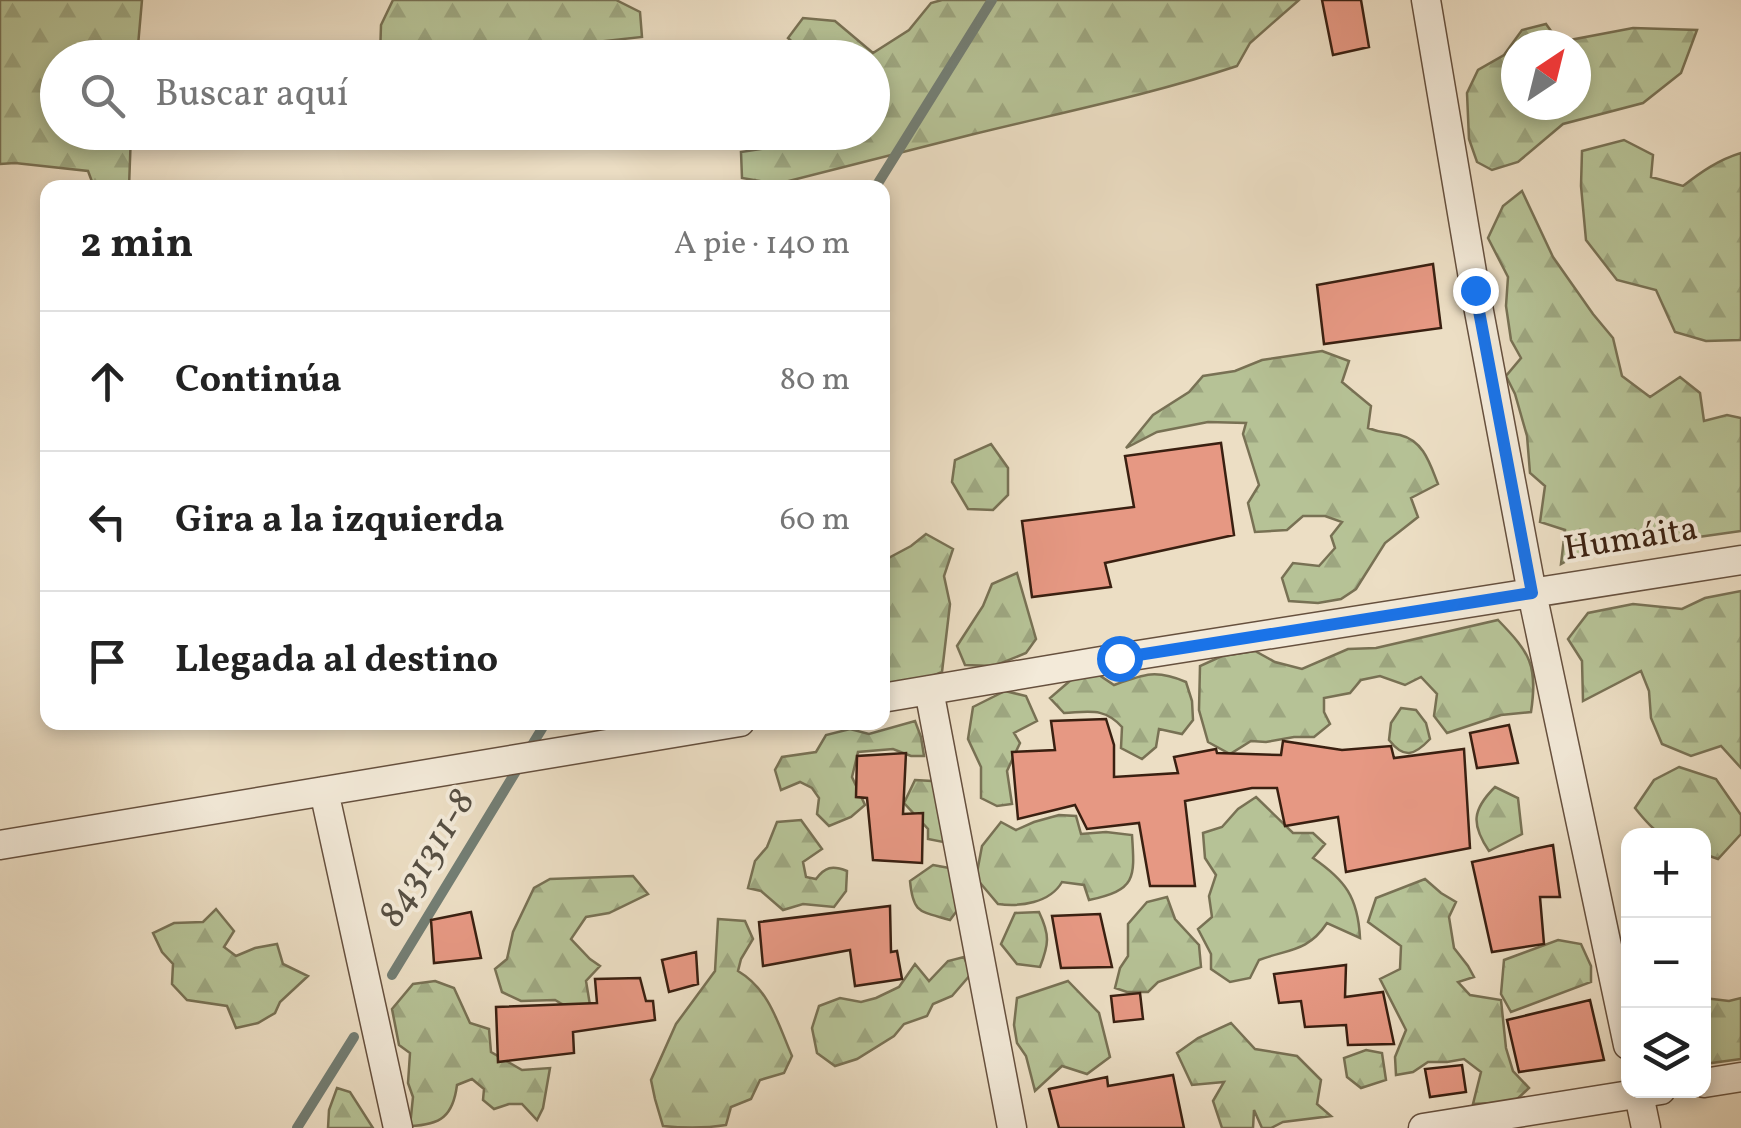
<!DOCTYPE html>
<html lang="es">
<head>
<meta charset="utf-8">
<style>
  body { margin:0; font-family:Vollkorn,serif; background:#f2f2f2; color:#222 }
  .controls { position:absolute; right:30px; bottom:30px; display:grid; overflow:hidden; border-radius:20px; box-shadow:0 5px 15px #0003 }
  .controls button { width:90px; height:90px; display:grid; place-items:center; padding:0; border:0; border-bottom:2px solid #e0e0e0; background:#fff; color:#222; font:50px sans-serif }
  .compass { position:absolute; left:1501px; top:30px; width:90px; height:90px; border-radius:50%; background:#fff; box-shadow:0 5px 15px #0003; rotate:35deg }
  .stop { position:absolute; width:30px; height:30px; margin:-22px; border:8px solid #1a73e8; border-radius:50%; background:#fff }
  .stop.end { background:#1a73e8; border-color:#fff; box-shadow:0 2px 10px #0008 }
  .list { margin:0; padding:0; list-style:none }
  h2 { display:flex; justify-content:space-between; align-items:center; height:130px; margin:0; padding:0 40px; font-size:42px }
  h2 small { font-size:32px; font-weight:400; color:#767676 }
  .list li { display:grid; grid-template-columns:65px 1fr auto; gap:30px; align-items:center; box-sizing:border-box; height:140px; padding:0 40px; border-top:2px solid #e0e0e0 }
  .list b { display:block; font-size:38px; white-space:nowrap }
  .list em { font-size:32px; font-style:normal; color:#767676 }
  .icon { flex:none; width:55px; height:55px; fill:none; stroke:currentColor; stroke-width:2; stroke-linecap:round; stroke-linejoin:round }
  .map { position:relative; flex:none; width:1741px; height:1128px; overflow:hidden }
  .search { position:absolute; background:#fff; box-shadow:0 5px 15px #0003; left:40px; top:40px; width:850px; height:110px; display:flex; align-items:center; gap:25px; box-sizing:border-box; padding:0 35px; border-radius:55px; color:#767676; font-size:38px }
  .panel { position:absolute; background:#fff; box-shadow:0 5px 15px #0003; left:40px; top:180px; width:850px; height:550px; border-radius:20px }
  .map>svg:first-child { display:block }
  .forest { fill:url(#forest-firs); stroke:#787154; stroke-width:2.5; fill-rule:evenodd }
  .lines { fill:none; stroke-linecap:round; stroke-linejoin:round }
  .stream { stroke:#737e74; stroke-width:10 }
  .building { fill:#e69883; stroke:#3a2011; stroke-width:2.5 }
  .minor-casing { stroke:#66503e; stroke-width:31 }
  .minor { stroke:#f3ead9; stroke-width:28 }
  .route { stroke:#1a73e8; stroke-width:12 }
  .labels { text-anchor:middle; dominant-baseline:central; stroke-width:8; stroke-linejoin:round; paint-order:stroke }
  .street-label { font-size:35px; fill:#3a2011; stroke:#f3ead9 }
  .water-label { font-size:38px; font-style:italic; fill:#564f43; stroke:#f3ead9 }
</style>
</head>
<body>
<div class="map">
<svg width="1741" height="1128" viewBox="0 0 1741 1128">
  <defs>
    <pattern id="forest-firs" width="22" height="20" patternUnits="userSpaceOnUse" patternTransform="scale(2.5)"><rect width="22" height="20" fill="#b6c296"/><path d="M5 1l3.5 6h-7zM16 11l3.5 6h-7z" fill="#9da680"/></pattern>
  </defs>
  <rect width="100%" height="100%" fill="#ecdec4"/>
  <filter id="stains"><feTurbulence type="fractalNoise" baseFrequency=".002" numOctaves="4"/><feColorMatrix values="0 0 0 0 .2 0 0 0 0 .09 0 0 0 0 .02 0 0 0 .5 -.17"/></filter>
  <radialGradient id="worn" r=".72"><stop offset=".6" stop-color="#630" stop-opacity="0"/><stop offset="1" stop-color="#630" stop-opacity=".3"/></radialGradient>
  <!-- forest -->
  <path class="forest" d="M0 0H142L137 57 58 58V132L131 133 129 187H94L88 171 15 163 0 164Z
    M393 0H616L640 12 642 37 560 46 546 57H380L381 25Z
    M942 0H1299L1250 43 1237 66C1150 95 1059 113 970 135 906 151 842 168 777 184L742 178 741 152 781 146 800 133 872 132V58L808 57 788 38 803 18 835 21 873 53 909 30 931 3Z
    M1546 24 1559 42 1633 28 1697 30 1681 73 1643 103 1563 124 1518 162 1492 170 1477 162 1469 139 1467 93 1478 70 1504 55 1522 30ZM1516 45H1576V105H1516Z
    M1624 140 1653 155 1651 177 1683 186C1701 172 1718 160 1741 153V340L1706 341 1675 332 1656 290 1617 280 1586 240 1581 186 1582 151Z
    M1522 191 1553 257 1593 314 1613 338 1622 376 1650 397 1680 377 1700 393 1704 421 1727 415 1741 418V531L1670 541 1592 547 1561 564 1565 530 1540 522 1545 486 1530 473 1527 436 1515 394 1506 376 1521 358 1511 340 1506 306 1508 277 1488 238 1503 206Z
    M1322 351 1349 361 1342 382 1371 406 1368 428C1383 434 1387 432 1400 435 1424 441 1430 464 1438 484L1411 498 1418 517 1385 543 1356 589 1341 599 1318 603 1289 601 1282 578 1293 563 1319 566 1335 548 1331 536 1342 522 1325 516H1303L1287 530 1255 532 1248 503 1259 485 1243 434 1246 423 1208 422 1157 432 1126 448 1153 415 1189 392 1203 376 1235 371 1262 360Z
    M991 444 1008 468V495L993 510 968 509 952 482 955 460Z
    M926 534 953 549 944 576 950 604 942 672 908 686 883 692 882 620 887 618V605L883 600V561L911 546Z
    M1017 573 1036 639 1026 653 994 666 965 665 957 646 983 606 992 584Z
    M1741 591V768L1721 746 1691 756 1662 744 1651 718 1649 691 1641 671 1583 701 1582 661 1568 639 1588 613 1633 604 1682 609 1705 598Z
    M1498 620C1530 653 1538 665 1531 712L1501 715 1447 733 1434 716 1437 694 1421 677 1405 685 1380 676 1361 680 1350 693 1324 698V712L1330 724 1314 737H1294L1266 742 1251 741 1230 754 1208 742 1199 710 1200 666 1222 656 1255 651 1275 662 1302 669 1348 649 1376 648Z
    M1096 673 1114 685C1144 674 1156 669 1186 682L1192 701 1193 720 1182 734 1159 729 1156 747 1142 759 1121 748 1122 727C1104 707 1089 712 1064 713L1050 698 1071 680Z
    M1005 691 1026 696 1037 721 1014 733 1020 743 1007 771 1012 804 997 806 981 798V767L968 739 973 707Z
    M1401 708 1416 710 1426 723 1430 739C1414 756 1404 759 1389 740L1391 723Z
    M915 721 921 737 924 756H911L893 749 858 752 852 777 865 805 851 817 829 826 817 814 819 798 812 788 800 782 781 790 775 770 782 757 816 752 826 735 850 729 869 734Z
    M1679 767 1716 779 1741 815V834L1718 859 1704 854V836C1662 836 1662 842 1635 808L1654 780Z
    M915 780 932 781 960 823 943 842 928 839V829L904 803Z
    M1495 787 1518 798 1522 834 1489 851C1471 824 1472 810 1495 787Z
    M1256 797 1293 833H1313L1325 844 1313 858C1345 880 1358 897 1360 938L1327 923C1308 952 1288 949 1259 960L1250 978 1230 982 1211 969V954L1198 929 1212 917 1209 896 1216 875 1205 858 1203 833 1222 827 1238 809Z
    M1059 815 1076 816 1081 834 1106 832 1132 835C1135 879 1136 890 1089 900L1084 885 1062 882C1050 903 1020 907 998 904L976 878 982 846 1001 822 1016 830 1034 822Z
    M801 820 822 849 803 862 806 877 816 879C825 867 832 865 847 871L846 891 834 907 803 904 783 910 761 891 748 888 755 861 767 847 777 822Z
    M933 865 955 869 959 908 950 920C920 911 913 914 910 881Z
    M633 876 648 894 609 913 586 917 571 939 590 959 600 966 586 981 590 1005 581 1015 555 1000 521 1001 502 992 495 969 507 959 513 932 534 888 550 879Z
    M1425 879 1441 893 1456 902 1449 917 1454 948 1468 966 1474 977 1458 982 1470 995 1501 1000 1506 1048 1513 1071 1529 1088 1514 1102 1473 1104 1481 1072 1464 1059 1447 1062H1428L1413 1072 1396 1075 1395 1057 1406 1030 1380 979 1400 969 1401 946 1368 922 1376 898Z
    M1167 897 1175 919 1199 945 1201 967 1158 982 1148 992H1127L1115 988 1120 968 1128 956V924L1147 902Z
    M216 909 234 931 224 947 236 956 255 948 277 944 283 964 308 976 280 1002 275 1013 258 1023 236 1028 227 1006 187 1000 172 984 173 964 162 952 153 933 174 923 203 922Z
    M1039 912C1050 935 1049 944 1040 967L1017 964 1001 944 1015 913Z
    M718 919 745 921 753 939 741 959 738 971C770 990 778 1024 792 1056L784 1073 760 1080 751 1099 731 1107 726 1125C707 1128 683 1128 663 1126L655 1099 651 1080 676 1024 715 971Z
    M1558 940 1581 944 1591 966V982L1511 1012 1501 994 1504 960Z
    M964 957 971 974 952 996 933 1004 927 1016 904 1024 894 1036 857 1059 835 1066 817 1053 812 1028 819 1006 840 998 861 1002 876 998 899 987 915 964 929 981 948 961Z
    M435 981 454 988 470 1023 489 1029 491 1052 522 1070 550 1068 543 1108 537 1120 522 1104H509L494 1109 483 1100 484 1089 472 1079 457 1085C453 1116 441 1125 410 1126L413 1097 408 1083 410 1053 399 1045 392 1009 413 984Z
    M1068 981 1099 1013 1110 1057 1087 1074 1062 1066 1035 1091 1026 1056 1017 1043 1014 1025 1017 998Z
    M1704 998 1729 1001 1741 998V1059L1704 1064Z
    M1231 1023 1255 1049 1297 1056 1321 1080 1317 1104 1331 1116 1283 1122 1271 1128H1262L1254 1110 1253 1128H1222L1213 1101 1224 1082 1192 1085 1177 1053 1198 1038Z
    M1366 1050 1382 1053 1386 1080 1361 1088 1347 1077 1344 1058Z
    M337 1088 350 1092 373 1128H328L329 1110Z"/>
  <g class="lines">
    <!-- stream -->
    <path class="stream" d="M875 188 992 0
      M392 975 546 722
      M297 1128 354 1037"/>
  </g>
  <!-- building -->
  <path class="building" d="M1322 0H1361L1369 47 1333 55Z
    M1433 264 1441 328 1324 344 1317 285Z
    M1221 443 1234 535 1105 563 1111 587 1032 597 1022 521 1134 507 1125 456Z
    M1106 719 1114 745V777L1178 773 1174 757 1216 749 1217 753 1281 755 1283 741 1342 750 1391 746 1394 758 1464 749 1470 848 1346 872 1338 817 1285 826 1277 788H1252L1185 801 1195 886H1150L1139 823 1087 829 1075 805 1018 819 1012 752 1055 750 1051 721Z
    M1509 725 1518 763 1477 768 1470 733Z
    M906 753 903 814 923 813 922 863 873 860 867 798 856 797 857 756Z
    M1553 845 1560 897H1540L1544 944 1492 952 1472 862Z
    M890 906 891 952 897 951 902 979 855 986 850 950 763 966 759 922Z
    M471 912 481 958 434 963 431 920Z
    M1100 914 1112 967 1061 968 1052 916Z
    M696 952 698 984 669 992 662 960Z
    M1346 965 1345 997 1383 992 1394 1044 1348 1045 1346 1025 1305 1027 1301 1001 1279 1003 1274 974Z
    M640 978 646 1001H653L655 1020 573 1032 574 1053 498 1062 496 1007 597 1003 595 979Z
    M1140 993 1143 1019 1114 1022 1111 996Z
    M1590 1000 1604 1060 1519 1072 1507 1020Z
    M1462 1065 1466 1092 1430 1097 1425 1069Z
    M1173 1075 1184 1128H1059L1049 1089 1107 1077 1108 1086Z"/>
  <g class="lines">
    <defs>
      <path id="minor" d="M1426 0 1475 290 1532 593 1628 1045
        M929 690 1012 1128
        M882 698 1119 658 1741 560
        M324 791 398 1128
        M0 845 740 722
        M1704 1083 1741 1077
        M1638 1090 1646 1128
        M1423 1128 1661 1090"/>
    </defs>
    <!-- minor casing -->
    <use href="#minor" class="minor-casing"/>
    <!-- minor -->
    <use href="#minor" class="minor"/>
  </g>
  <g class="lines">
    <!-- route -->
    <path class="route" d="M1119 658 1532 593 1475 290"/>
  </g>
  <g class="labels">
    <!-- street labels -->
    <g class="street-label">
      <text transform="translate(1631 540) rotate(-9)">Humáita</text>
    </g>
    <!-- water labels -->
    <g class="water-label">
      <text transform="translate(428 859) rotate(-59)">8431311-8</text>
    </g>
  </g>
  <rect width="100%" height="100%" filter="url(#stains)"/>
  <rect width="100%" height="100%" fill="url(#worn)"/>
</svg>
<div class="controls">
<button>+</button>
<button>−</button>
<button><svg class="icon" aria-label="layers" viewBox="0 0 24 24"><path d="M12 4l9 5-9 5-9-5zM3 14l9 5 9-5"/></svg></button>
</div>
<svg class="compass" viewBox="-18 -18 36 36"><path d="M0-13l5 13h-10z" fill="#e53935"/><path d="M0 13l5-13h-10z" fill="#767676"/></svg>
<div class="stop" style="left:1119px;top:658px"></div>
<div class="stop end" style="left:1475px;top:290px"></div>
<div class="search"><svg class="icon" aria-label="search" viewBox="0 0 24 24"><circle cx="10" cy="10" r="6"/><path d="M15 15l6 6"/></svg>Buscar aquí</div>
<section class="panel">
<h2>2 min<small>A pie · 140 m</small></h2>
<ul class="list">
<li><svg class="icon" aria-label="ahead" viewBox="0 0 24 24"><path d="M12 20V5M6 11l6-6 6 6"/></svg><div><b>Continúa</b></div><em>80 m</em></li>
<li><svg class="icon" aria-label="left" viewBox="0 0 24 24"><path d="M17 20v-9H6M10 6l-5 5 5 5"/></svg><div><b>Gira a la izquierda</b></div><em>60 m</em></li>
<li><svg class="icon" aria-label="arrive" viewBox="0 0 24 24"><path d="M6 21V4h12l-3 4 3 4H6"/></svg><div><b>Llegada al destino</b></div></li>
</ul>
</section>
</div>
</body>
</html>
